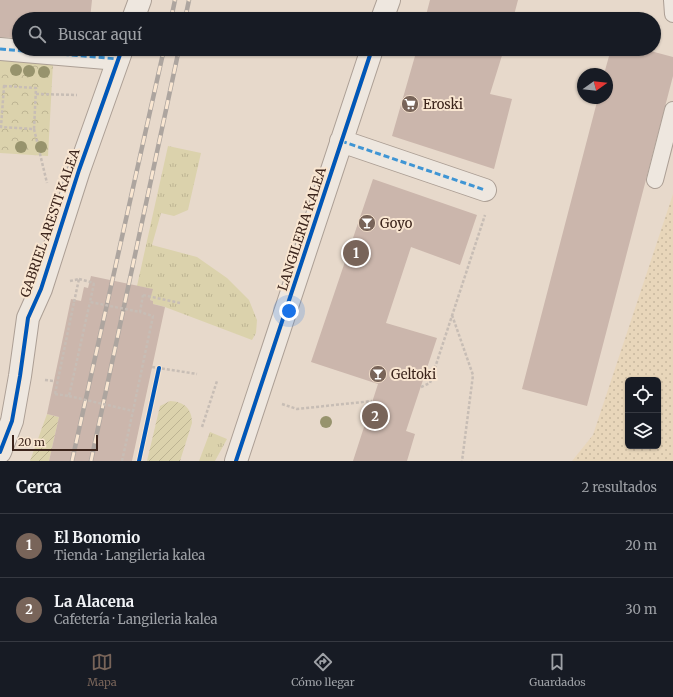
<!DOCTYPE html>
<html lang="es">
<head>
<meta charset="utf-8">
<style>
  body { margin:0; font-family:Merriweather,serif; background:#242831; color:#f1f3f6 }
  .controls { position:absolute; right:12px; bottom:12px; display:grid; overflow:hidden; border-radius:6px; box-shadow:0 1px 3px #0004 }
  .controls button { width:36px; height:36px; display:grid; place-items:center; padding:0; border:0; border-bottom:1px solid #363941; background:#171b24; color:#f1f3f6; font:20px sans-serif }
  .compass { position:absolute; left:577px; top:68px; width:36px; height:36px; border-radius:50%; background:#171b24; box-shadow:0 1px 3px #0004; rotate:75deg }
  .scale { position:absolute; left:12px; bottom:10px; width:86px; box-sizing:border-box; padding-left:4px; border:2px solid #3c251c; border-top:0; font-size:11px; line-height:14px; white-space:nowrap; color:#3c251c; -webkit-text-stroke:3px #f9e6d1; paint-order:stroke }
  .you { position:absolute; left:289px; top:311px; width:14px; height:14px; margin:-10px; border:3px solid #fff; border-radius:50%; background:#1a73e8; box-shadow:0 0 0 6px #1a73e833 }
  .badge { display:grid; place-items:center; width:26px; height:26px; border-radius:50%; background:#786459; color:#fff; font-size:13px; font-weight:700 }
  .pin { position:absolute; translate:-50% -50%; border:2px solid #fff; box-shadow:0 1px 4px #0006 }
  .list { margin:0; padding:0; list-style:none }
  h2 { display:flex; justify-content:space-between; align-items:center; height:52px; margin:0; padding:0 16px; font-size:17px }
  h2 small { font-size:13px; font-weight:400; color:#9ea1a6 }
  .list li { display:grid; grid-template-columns:26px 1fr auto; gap:12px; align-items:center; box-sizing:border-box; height:64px; padding:0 16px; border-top:1px solid #363941 }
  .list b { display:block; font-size:15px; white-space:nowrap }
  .list p { margin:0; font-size:13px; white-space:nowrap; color:#9ea1a6 }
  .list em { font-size:13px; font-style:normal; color:#9ea1a6 }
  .icon { flex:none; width:22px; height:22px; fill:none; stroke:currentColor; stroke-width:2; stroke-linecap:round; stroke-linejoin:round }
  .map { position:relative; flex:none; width:673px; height:461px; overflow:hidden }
  .search { position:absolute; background:#171b24; box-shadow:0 1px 3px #0004; left:12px; right:12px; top:12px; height:44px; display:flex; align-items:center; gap:10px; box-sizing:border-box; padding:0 14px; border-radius:22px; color:#9ea1a6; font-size:15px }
  .sheet { height:180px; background:#171b24 }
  nav { display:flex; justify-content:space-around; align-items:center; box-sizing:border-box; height:56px; border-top:1px solid #363941; background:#171b24; font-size:11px; color:#9ea1a6 }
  nav a { display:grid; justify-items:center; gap:2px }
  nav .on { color:#786459 }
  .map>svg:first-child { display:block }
  .farmland { fill:url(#farmland-dots); fill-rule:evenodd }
  .grass { fill:url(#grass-tufts) }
  .park { fill:url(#park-crowns) }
  .garden { fill:url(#garden-furrows) }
  .building { fill:#cbb6ac }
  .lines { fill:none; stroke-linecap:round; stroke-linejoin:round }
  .service-casing { stroke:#ac9f95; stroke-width:18 }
  .pedestrian-casing { stroke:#ac9f95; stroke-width:24 }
  .minor-casing { stroke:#ac9f95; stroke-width:24 }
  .path { stroke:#c7bdb5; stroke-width:2.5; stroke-dasharray:3 2; stroke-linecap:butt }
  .service { stroke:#eee7df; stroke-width:16 }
  .pedestrian { stroke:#eee7df; stroke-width:22 }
  .minor { stroke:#eee7df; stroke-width:22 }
  .rail-casing { stroke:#ada59f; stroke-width:4.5 }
  .rail { stroke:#f9e6d1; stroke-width:3; stroke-dasharray:9; stroke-linecap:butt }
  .path-bridge { stroke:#c7bdb5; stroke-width:2.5; stroke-dasharray:3 2; stroke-linecap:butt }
  .quiet { stroke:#3f95d4; stroke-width:3; stroke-dasharray:6 3; stroke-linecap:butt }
  .cycleway-casing { stroke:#f9e6d1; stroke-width:6 }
  .cycleway { stroke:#0057b8; stroke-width:4 }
  .tree { fill:#97936d }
  .labels { text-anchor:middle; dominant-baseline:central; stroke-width:4; stroke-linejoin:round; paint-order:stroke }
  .poi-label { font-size:13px; fill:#3c251c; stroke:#f9e6d1; text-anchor:start }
  .street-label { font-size:13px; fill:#3c251c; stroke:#f9e6d1 }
</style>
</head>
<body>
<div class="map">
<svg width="673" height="461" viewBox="0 0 673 461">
  <defs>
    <pattern id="farmland-dots" width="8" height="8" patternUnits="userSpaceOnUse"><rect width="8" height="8" fill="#e8d6ba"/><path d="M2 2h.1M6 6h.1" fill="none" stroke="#c8b89f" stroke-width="1.8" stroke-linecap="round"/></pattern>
    <pattern id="grass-tufts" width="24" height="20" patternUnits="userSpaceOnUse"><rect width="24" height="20" fill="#dbd2ac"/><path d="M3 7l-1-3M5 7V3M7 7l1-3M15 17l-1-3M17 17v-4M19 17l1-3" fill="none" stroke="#bdb493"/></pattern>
    <pattern id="park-crowns" width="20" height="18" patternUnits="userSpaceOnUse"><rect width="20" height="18" fill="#dbd2ac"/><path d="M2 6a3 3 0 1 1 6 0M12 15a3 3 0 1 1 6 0" fill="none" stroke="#bdb493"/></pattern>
    <pattern id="garden-furrows" width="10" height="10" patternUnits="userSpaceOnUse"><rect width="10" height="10" fill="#dbd2ac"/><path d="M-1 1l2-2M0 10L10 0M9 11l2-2" fill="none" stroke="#bdb493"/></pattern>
  </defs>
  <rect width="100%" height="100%" fill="#e7d9cb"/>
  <!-- farmland -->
  <path class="farmland" d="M673 194V461H572L593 435ZM628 380H658V446H628Z"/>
  <!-- grass -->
  <path class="grass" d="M168 146 201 153 188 210 174 216 161 213 152 245 197 257 227 278 249 300 257 320 256 333 252 340 165 307 153 304V301L150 300 152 289 137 286Z
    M210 432 227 439 215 461H199Z"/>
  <!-- park -->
  <path class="park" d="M0 59 53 63 48 156 0 153Z"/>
  <!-- garden -->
  <path class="garden" d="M170 401C184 402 192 408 192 423L180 461H147L160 406Z
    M47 414 59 417 49 461H30Z"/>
  <!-- building -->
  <path class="building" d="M0 0H92L90 19H19V38L0 37Z
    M430 0H518L513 19H425Z
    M417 49H504L490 94 512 99 494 169 392 136Z
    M611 49H643L673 57V76L587 406 522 389 598 98H607V74H604Z
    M373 179 477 215 460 265 411 247 386 323 437 338 406 431 415 434 407 461H353L378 384 311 362Z
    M91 276 153 289 150 300 153 301V304L165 307 132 461H49L59 417 47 414 71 299 81 301 84 287 88 288Z"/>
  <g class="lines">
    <defs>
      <path id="service" d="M672 0 673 14
        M655 180 673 110"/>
      <path id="pedestrian" d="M0 49 118 59"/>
      <path id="minor" d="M133 19 140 0
        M382 19 389 0
        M341 141 485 190
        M0 452 12 421 20 376 28 318 41 289 79 170 122 49
        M236 461 372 49"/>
    </defs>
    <!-- service casing -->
    <use href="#service" class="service-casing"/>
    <!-- pedestrian casing -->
    <use href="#pedestrian" class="pedestrian-casing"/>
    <!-- minor casing -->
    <use href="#minor" class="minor-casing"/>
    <!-- path -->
    <path class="path" d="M4 86 36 88 34 129 1 127Z
      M36 94 77 95
      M34 129 47 183
      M79 279 94 283
      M70 281 79 279
      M143 295 180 303
      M74 302 79 279
      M452 315 473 375 462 461
      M152 367 197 374
      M45 380 54 381
      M421 387 430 383 485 215
      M55 394 69 396 90 302
      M282 404 297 409 372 401
      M202 427 217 381
      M122 461 133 411"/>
    <!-- service -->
    <use href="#service" class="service"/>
    <!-- pedestrian -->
    <use href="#pedestrian" class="pedestrian"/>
    <!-- minor -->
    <use href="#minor" class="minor"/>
    <defs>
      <path id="rail" d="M171 19 175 0
        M185 19 189 0
        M72 461 164 49
        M91 461 179 49"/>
    </defs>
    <!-- rail casing -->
    <use href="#rail" class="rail-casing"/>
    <!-- rail -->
    <use href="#rail" class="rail"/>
    <!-- path-bridge -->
    <path class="path-bridge" d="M94 283 90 302 140 312 143 295
      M55 394 74 302
      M69 396 133 411 153 316 140 312"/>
    <!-- quiet -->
    <path class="quiet" d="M0 49 118 59
      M341 141 485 190"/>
    <defs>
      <path id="cycleway" d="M0 452 12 421 20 376 28 318 41 289 79 170 122 49
        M139 461 159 368
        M236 461 372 49"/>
    </defs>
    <!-- cycleway casing -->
    <use href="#cycleway" class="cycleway-casing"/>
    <!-- cycleway -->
    <use href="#cycleway" class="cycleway"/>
  </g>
  <!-- trees -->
  <g class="tree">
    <circle cx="16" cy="70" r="6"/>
    <circle cx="29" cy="71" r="6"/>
    <circle cx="44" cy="72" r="6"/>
    <circle cx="21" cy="147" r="6"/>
    <circle cx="41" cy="147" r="6"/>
    <circle cx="326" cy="422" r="6"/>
  </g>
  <!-- icons -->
  <defs>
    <symbol id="supermarket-disc" viewBox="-11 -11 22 22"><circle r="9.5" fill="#786459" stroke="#f9e6d1"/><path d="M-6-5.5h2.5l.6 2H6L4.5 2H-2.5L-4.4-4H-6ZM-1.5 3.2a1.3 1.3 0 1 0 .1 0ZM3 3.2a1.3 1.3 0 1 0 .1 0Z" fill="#fff"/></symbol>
    <symbol id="bar-disc" viewBox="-11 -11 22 22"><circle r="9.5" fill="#786459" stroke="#f9e6d1"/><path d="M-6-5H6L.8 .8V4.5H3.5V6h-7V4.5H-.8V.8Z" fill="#fff"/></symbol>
  </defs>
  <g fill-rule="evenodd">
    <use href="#supermarket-disc" x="400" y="94" width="20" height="20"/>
    <use href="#bar-disc" x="357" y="213" width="20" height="20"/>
    <use href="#bar-disc" x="368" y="364" width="20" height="20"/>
  </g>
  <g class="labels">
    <!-- poi labels -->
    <g class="poi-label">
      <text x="423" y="104">Eroski</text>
      <text x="380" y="223">Goyo</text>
      <text x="391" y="374">Geltoki</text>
    </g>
    <!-- street labels -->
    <g class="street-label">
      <text transform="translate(50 223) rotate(-71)">GABRIEL ARESTI KALEA</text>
      <text transform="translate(302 229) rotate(-72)">LANGILERIA KALEA</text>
    </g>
  </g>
</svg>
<div class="controls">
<button><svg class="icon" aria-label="locate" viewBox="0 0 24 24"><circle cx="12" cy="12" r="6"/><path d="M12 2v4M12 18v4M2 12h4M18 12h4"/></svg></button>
<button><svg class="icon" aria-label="layers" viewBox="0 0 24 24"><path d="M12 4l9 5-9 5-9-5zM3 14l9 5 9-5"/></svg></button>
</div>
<svg class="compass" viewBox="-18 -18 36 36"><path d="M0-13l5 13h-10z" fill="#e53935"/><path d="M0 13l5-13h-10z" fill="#9ea1a6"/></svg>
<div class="scale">20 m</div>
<div class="you"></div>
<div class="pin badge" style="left:356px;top:253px">1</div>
<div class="pin badge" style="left:375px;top:416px">2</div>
<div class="search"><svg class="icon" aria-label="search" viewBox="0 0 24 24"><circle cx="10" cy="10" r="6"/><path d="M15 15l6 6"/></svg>Buscar aquí</div>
</div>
<section class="sheet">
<h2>Cerca<small>2 resultados</small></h2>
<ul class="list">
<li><span class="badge">1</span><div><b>El Bonomio</b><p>Tienda · Langileria kalea</p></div><em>20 m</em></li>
<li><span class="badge">2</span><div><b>La Alacena</b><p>Cafetería · Langileria kalea</p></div><em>30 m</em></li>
</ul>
</section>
<nav>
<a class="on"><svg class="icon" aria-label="map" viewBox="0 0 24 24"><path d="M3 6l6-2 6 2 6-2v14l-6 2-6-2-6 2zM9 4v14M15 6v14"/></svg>Mapa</a>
<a><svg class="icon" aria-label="directions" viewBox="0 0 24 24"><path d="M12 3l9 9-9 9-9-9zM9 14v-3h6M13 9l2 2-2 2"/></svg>Cómo llegar</a>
<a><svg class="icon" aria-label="saved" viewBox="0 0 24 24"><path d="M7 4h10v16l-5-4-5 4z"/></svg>Guardados</a>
</nav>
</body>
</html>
